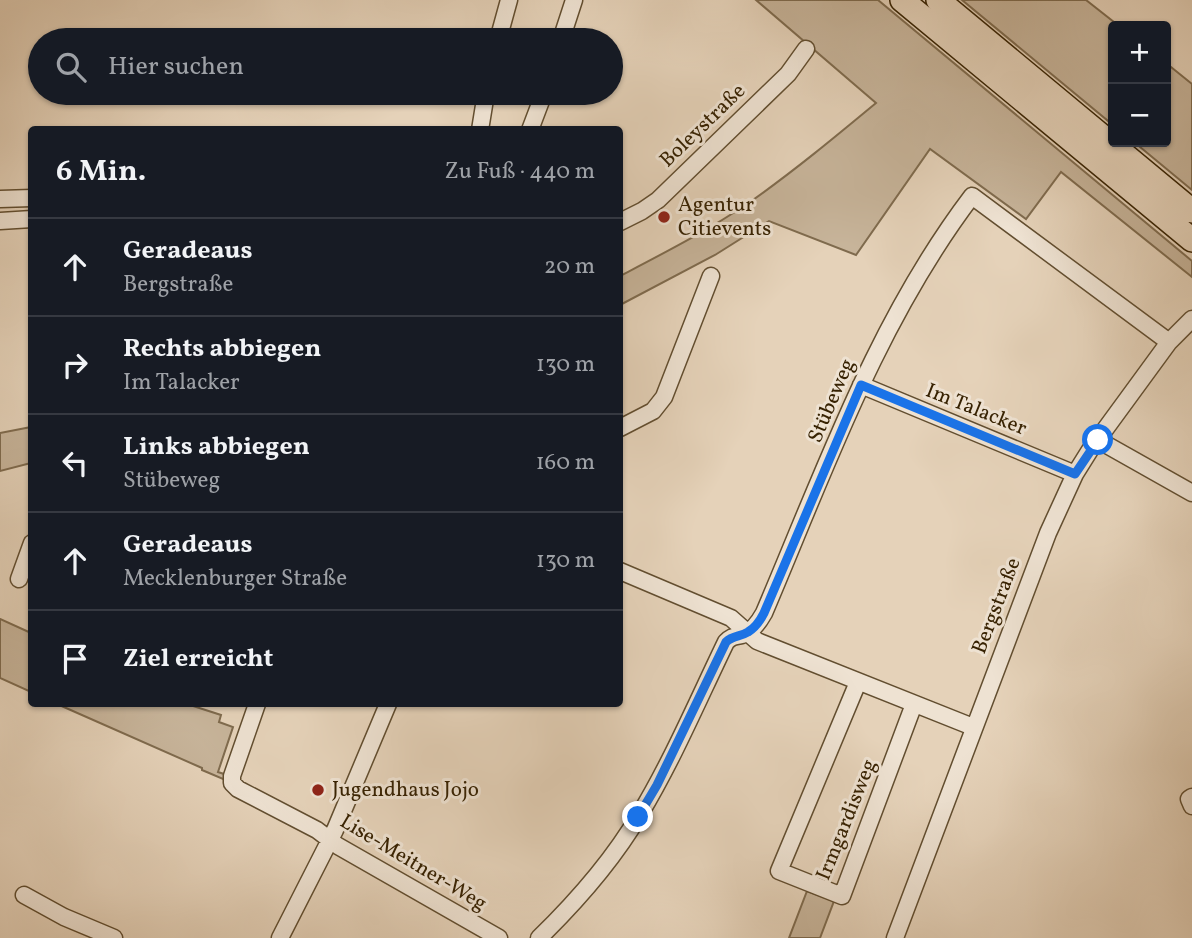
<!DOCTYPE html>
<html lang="de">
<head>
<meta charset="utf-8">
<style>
  body { margin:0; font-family:Vollkorn,serif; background:#20242c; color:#f1f3f6 }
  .controls { position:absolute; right:21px; top:21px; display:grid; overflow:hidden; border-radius:7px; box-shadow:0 2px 5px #0004 }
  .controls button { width:63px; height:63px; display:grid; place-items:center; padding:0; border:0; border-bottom:2px solid #363941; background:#171b24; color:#f1f3f6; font:35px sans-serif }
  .stop { position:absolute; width:21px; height:21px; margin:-16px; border:5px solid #1a73e8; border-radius:50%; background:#fff }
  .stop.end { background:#1a73e8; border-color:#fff; box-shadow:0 2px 7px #0008 }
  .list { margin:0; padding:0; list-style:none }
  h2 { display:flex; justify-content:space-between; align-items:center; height:91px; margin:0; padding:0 28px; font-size:30px }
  h2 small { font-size:23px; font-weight:400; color:#9ea1a6 }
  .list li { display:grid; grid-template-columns:46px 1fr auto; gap:21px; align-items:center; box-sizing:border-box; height:98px; padding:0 28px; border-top:2px solid #363941 }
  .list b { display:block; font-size:26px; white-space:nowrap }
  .list p { margin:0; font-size:23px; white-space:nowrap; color:#9ea1a6 }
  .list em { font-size:23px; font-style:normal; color:#9ea1a6 }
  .icon { flex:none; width:38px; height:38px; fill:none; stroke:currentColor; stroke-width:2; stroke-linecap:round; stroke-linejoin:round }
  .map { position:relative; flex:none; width:1192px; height:938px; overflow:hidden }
  .search { position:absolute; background:#171b24; box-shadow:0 2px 5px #0004; left:28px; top:28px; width:595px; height:77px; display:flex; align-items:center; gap:18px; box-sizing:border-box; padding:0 24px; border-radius:38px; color:#9ea1a6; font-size:26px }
  .panel { position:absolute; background:#171b24; box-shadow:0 2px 5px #0004; left:28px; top:126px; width:595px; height:581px; border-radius:7px }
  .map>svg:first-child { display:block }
  .green { fill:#c7b49a; stroke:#7f6b4e; stroke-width:2 }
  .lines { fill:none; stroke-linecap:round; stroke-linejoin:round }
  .minor-casing { stroke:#624e30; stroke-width:19 }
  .highway-casing { stroke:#372202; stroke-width:26 }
  .minor { stroke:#eee2d2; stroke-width:16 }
  .highway { stroke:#e5d2b9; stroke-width:23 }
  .route { stroke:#1a73e8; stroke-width:9 }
  .poi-dot { fill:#8f2418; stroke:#eee2d2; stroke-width:2.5 }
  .labels { text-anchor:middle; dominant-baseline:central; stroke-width:6; stroke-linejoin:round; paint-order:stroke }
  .street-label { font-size:21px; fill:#372202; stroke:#eee2d2 }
  .poi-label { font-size:21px; fill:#372202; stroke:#eee2d2; text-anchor:start }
</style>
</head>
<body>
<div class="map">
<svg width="1192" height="938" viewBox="0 0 1192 938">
  <rect width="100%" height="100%" fill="#e5d2b9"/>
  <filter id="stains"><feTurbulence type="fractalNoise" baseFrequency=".00286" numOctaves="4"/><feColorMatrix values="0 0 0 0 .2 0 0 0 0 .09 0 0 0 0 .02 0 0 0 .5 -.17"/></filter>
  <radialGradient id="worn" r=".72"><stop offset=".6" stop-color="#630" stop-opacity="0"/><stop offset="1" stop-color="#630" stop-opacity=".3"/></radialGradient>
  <!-- green -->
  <path class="green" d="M756 0H878L1192 261V277L1061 172 1026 219 930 149 856 255 769 221 715 255 620 305V276C664 253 709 230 750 202 794 171 835 137 876 103Z
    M962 0H1086L1119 26H1113V125Z
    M1166 63 1192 84V190L1134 142H1166Z
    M31 427V463L0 471V433Z
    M0 619 31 633V692L0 678Z
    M57 704H187L221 715 219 722 233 727 218 772 227 775 226 778 223 779 202 770V768Z
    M807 891 834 901 820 938H789Z"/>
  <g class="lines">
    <defs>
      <path id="minor" d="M498 40 509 0
        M561 40 574 0
        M480 130 486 93
        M530 130 544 93
        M0 199 32 198
        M0 221 32 219
        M620 222 642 211 658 200 788 74 806 49
        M861 385 1075 474
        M620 428 653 411 664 397 711 276
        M1098 440 1192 493
        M620 571 731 618 757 641 973 727
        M19 579 32 543
        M858 682 779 871 842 896 914 704
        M257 704 232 776V783L238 789 317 830 338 846 499 938
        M1192 797 1189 799 1192 806
        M24 895 64 917 114 938
        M280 938 335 830 388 704
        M539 938C577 901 613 860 640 814 673 759 698 700 726 642 732 636 734 637 742 635 752 632 759 622 764 613 825 470 877 321 972 196L1169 342
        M895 938 1048 533 1075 474 1090 450 1169 342 1192 319"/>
      <path id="highway" d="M902 0 1192 240
        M938 0 1192 211"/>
    </defs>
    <!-- minor casing -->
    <use href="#minor" class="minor-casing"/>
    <!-- highway casing -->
    <use href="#highway" class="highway-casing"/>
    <!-- minor -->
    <use href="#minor" class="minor"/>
    <!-- highway -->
    <use href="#highway" class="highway"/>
  </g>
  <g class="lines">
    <!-- route -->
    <path class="route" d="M638 817 657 785 726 642C733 635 740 637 748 632 755 628 760 621 764 613L861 385 1075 474 1098 440"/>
  </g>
  <!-- markers -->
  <g class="poi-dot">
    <circle cx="664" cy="217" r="7"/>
    <circle cx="318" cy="790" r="7"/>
  </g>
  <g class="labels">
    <!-- street labels -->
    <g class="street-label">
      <text transform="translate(703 126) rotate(-44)">Boleystraße</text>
      <text transform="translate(832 401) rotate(-67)">Stübeweg</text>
      <text transform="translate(976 410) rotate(22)">Im Talacker</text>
      <text transform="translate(997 606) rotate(-69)">Bergstraße</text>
      <text transform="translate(847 820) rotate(-68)">Irmgardisweg</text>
      <text transform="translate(413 863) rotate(31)">Lise-Meitner-Weg</text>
    </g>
    <!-- poi labels -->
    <g class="poi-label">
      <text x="678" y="205">Agentur<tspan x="678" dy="24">Citievents</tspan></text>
      <text x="332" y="790">Jugendhaus Jojo</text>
    </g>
  </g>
  <rect width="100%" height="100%" filter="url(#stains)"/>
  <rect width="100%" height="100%" fill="url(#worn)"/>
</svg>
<div class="controls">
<button>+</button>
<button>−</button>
</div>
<div class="stop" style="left:1098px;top:440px"></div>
<div class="stop end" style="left:638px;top:817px"></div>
<div class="search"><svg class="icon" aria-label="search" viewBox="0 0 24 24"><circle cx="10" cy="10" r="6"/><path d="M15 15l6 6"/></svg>Hier suchen</div>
<section class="panel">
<h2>6 Min.<small>Zu Fuß · 440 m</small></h2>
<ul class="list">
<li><svg class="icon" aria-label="ahead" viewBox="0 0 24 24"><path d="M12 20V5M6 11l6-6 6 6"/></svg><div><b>Geradeaus</b><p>Bergstraße</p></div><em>20 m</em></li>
<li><svg class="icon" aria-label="right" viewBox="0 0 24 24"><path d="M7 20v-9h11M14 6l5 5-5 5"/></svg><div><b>Rechts abbiegen</b><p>Im Talacker</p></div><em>130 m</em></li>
<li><svg class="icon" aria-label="left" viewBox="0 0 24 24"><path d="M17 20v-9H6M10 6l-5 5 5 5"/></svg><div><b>Links abbiegen</b><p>Stübeweg</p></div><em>160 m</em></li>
<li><svg class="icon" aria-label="ahead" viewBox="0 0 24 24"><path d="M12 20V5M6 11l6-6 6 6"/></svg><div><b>Geradeaus</b><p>Mecklenburger Straße</p></div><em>130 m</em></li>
<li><svg class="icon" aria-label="arrive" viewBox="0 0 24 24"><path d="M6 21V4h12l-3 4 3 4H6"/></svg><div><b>Ziel erreicht</b></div></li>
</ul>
</section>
</div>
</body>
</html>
